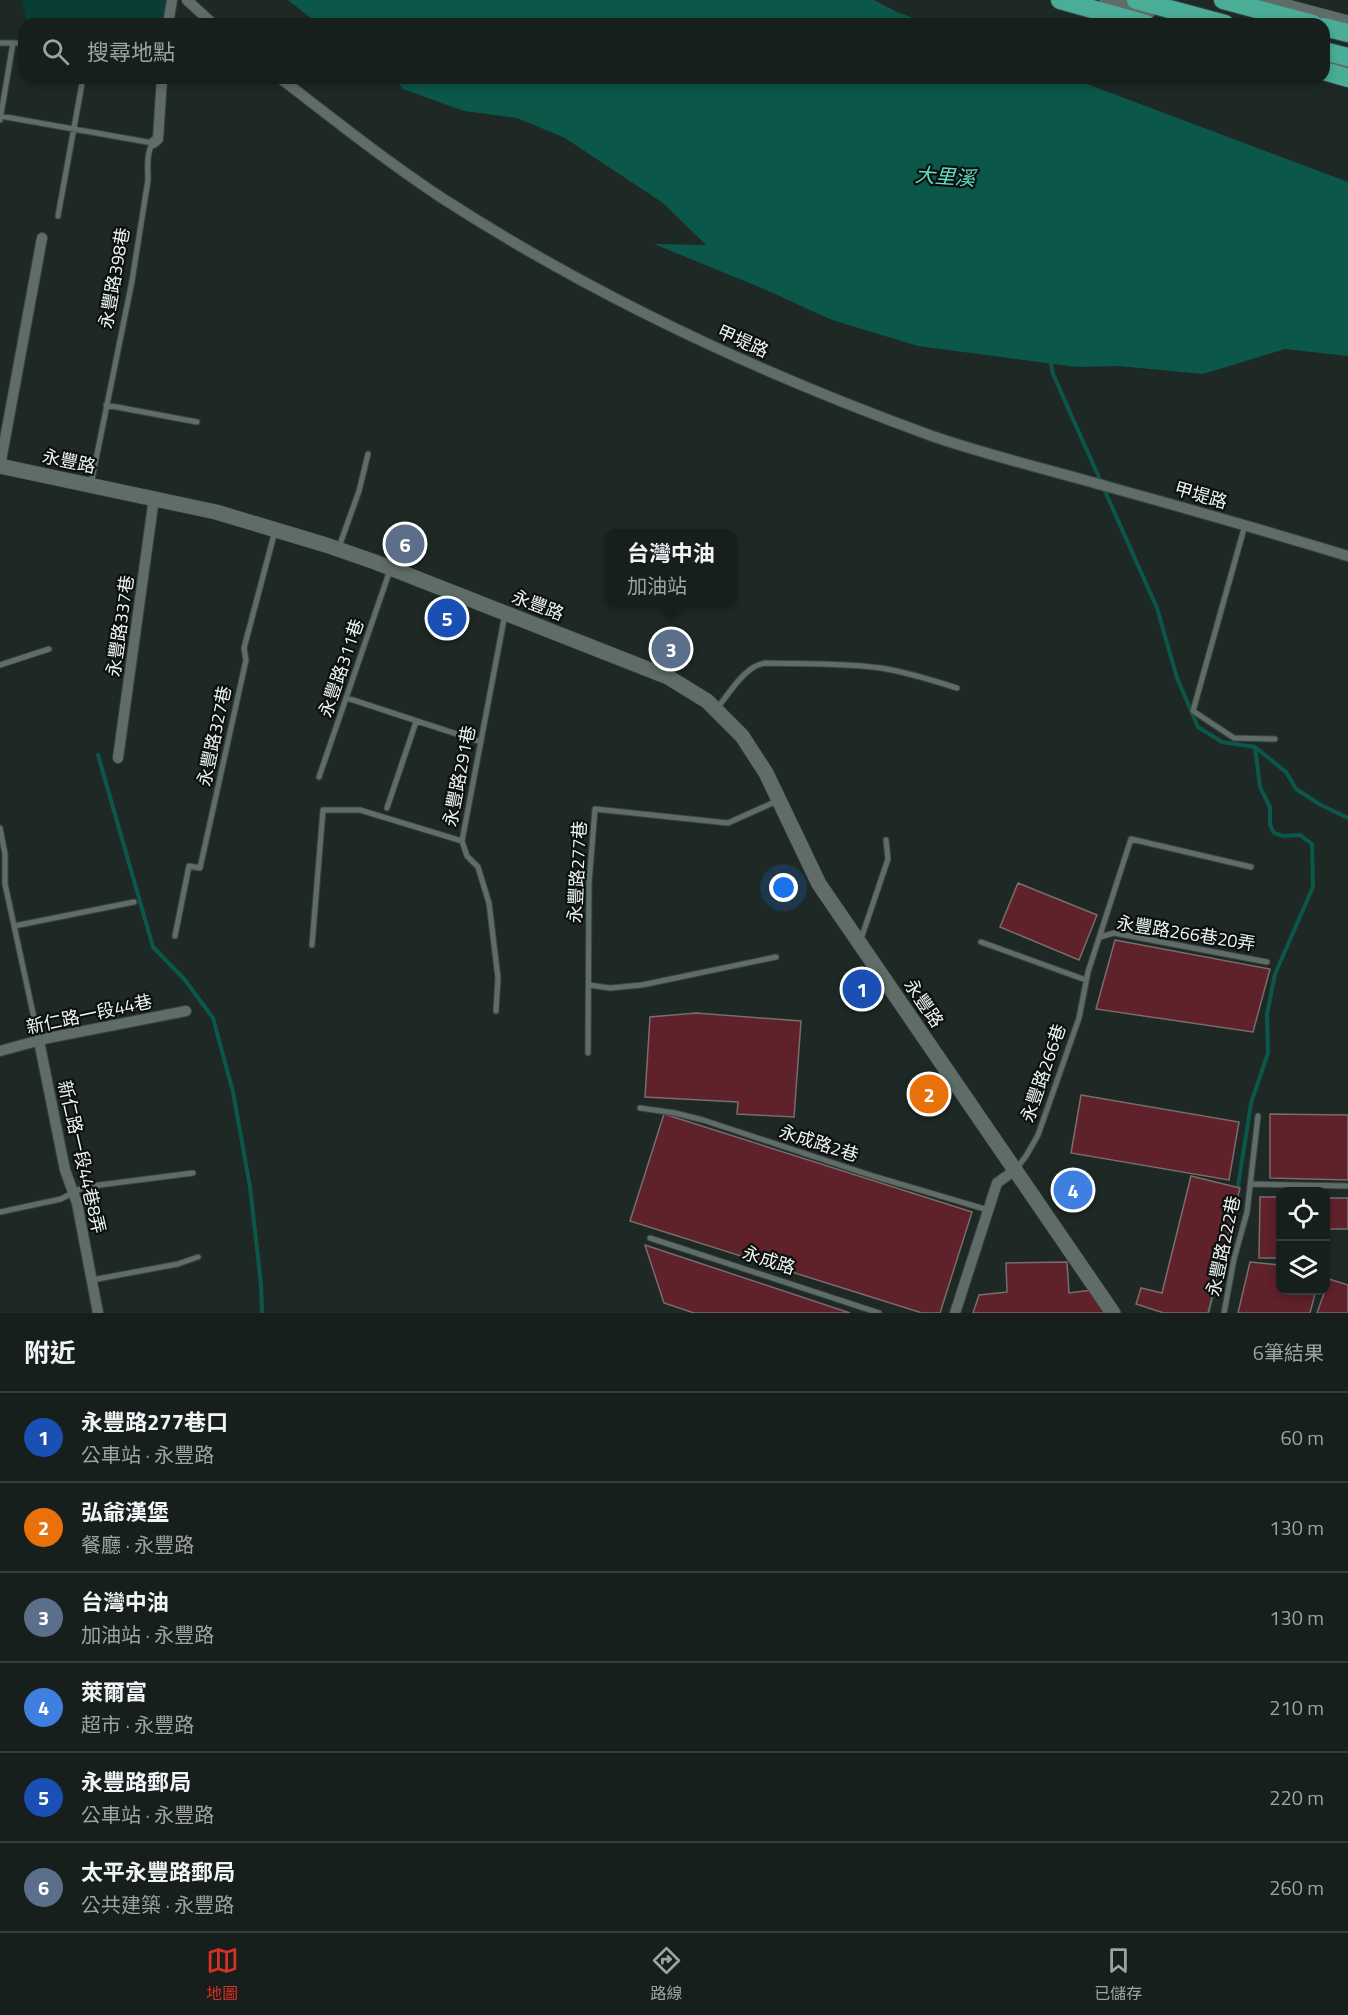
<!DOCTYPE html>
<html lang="zh-TW">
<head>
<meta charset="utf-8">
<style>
  body { margin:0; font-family:"Titillium Web","Noto Sans TC",sans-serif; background:#1f2725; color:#f1f3f6 }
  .controls { position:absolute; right:18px; bottom:18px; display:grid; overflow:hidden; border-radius:12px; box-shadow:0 3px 9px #0003 }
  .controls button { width:54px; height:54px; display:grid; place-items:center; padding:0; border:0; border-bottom:2px solid #353d3b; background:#161f1c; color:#f1f3f6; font:30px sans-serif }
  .you { position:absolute; left:784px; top:888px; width:21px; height:21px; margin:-15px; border:4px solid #fff; border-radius:50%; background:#1a73e8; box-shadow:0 0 0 9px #1a73e833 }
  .badge { display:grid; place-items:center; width:39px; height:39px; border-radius:50%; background:#d93025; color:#fff; font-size:20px; font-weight:700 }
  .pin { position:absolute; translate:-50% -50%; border:3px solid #fff; box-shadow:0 2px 6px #0006 }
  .popup { position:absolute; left:605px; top:529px; width:132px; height:78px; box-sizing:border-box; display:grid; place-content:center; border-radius:12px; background:#161f1c; filter:drop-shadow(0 2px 4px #0005); font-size:20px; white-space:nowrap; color:#9ea2a3 }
  .popup b { font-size:22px; color:#f1f3f6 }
  .popup::after { content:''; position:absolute; left:50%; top:100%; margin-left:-12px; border:12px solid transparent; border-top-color:#161f1c }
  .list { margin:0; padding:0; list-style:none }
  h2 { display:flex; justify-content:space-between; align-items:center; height:78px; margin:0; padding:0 24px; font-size:26px }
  h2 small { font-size:20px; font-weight:400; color:#9ea2a3 }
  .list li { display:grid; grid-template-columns:39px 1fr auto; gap:18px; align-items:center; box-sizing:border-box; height:90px; padding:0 24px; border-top:2px solid #353d3b }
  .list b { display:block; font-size:22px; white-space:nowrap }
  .list p { margin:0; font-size:20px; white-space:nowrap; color:#9ea2a3 }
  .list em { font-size:20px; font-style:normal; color:#9ea2a3 }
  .icon { flex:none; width:33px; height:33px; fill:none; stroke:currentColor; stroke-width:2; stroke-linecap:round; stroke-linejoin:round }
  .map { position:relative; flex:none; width:1348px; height:1313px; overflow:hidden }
  .search { position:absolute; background:#161f1c; box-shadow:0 3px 9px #0003; left:18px; right:18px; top:18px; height:66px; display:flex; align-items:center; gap:15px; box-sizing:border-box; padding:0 21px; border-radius:18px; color:#9ea2a3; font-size:22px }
  .sheet { height:618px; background:#161f1c }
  nav { display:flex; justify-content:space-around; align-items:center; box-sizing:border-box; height:84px; border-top:2px solid #353d3b; background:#161f1c; font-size:16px; color:#9ea2a3 }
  nav a { display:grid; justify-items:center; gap:3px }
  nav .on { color:#d93025 }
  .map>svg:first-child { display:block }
  .green { fill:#083e34 }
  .water { fill:#0b5749 }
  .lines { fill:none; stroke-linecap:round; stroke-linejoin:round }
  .stream { stroke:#0b5749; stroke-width:4 }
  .building { fill:#5f212a; stroke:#796c6c; stroke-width:1.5 }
  .lane-casing { stroke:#3a4441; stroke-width:7 }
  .street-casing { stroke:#3a4441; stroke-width:12 }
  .secondary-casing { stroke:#3a4441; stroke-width:16 }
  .highway-casing { stroke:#3a4441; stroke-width:20 }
  .lane { stroke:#5f6c68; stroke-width:5 }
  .street { stroke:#5f6c68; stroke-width:10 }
  .secondary { stroke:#5f6c68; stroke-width:15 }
  .highway { stroke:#4aad98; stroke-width:18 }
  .labels { text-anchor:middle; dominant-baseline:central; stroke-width:4.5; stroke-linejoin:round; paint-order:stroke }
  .street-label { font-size:18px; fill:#edf4f2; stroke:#0c110f }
  .water-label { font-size:20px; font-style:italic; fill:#61e1c5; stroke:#0c110f }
</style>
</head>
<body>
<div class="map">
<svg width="1348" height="1313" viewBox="0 0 1348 1313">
  <rect width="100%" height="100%" fill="#1e2926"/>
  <!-- green -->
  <path class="green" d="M22 0H164L167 3 163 24H27Z"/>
  <!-- water -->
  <path class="water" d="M288 0H874L895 11 928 24H318Z
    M394 78H1071L1348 182V356L1285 349 1203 374 1118 366 1077 367 918 346 832 320 764 289 654 244 706 245 663 203 565 138 517 118 464 111 403 89Z"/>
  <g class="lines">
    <!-- stream -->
    <path class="stream" d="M1050 359 1053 374 1101 482
      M1104 489 1157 608 1177 678 1198 727 1222 742 1255 747 1286 772 1296 789 1321 805 1348 818
      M98 755 153 947 185 980 213 1018 233 1092 250 1187 261 1284 262 1313
      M1237 1193 1251 1103 1268 1053 1267 1014 1275 974 1313 887 1312 844 1300 835 1283 836 1274 833 1270 825V807L1260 787 1255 747
      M1208 1313 1229 1229"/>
  </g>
  <!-- building -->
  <path class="building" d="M1018 883 1097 915 1079 960 1000 927Z
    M1115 940 1270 969 1253 1032 1096 1009Z
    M696 1013 801 1021 794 1117 737 1114 738 1102 645 1097 650 1017Z
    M1081 1095 1239 1122 1229 1180 1071 1153Z
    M664 1114 972 1212 940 1313H922L630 1221Z
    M1270 1114 1348 1115V1180L1270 1178Z
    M1191 1176 1240 1188 1208 1313H1164L1136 1304 1141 1288 1162 1293Z
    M1260 1197H1280V1258H1259Z
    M1326 1198H1348V1229H1326Z
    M645 1245 850 1313H694L664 1303Z
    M1067 1262 1069 1293 1092 1290 1108 1313H973L979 1295 1007 1292 1006 1263Z
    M1250 1262 1280 1265V1290H1316L1310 1313H1238Z
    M1329 1279 1348 1285V1313H1317Z"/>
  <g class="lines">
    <defs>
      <path id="lane" d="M0 43H24
        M0 116 153 143C146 153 148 168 148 180L132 281 91 484
        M0 120 13 43
        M58 216 83 78
        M106 405 197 422
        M1245 525 1193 711 1234 738 1275 739
        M339 547 359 491 368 454
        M0 665 49 649
        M347 698 481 742
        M717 708C730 693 745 665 766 663 804 664 843 663 881 668 907 672 932 680 957 688
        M319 777 390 570
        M387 808 416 722
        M0 828 5 854V884L39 1041
        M14 926 134 902
        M175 936 189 866 200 868 246 660 244 648 275 531
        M1100 937 1114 933 1267 962
        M861 939 888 859 886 840
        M981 942 1086 980
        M312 945 323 810H360L462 841
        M589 985 610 988 642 985 776 957
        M496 1011 498 978 489 903 478 867 467 856 462 841 505 614
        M588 1053 589 883 595 809 728 823 777 801
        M640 1108 675 1113 703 1120 873 1176 988 1210
        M1016 1169 1026 1156 1038 1135 1079 1018 1088 972 1131 839 1251 867
        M1251 1184 1348 1186
        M0 1212 61 1199 84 1187 193 1173
        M650 1238 879 1313
        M92 1280 178 1264 198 1257
        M1224 1313 1234 1259 1247 1212 1258 1116"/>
      <path id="street" d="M187 0 213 24
        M168 24 172 0
        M280 78C333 119 386 161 442 198 595 297 761 374 932 436 990 456 1050 470 1109 487 1189 509 1269 532 1348 556
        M153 143 158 139 162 78
        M0 466 42 238
        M118 758 154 498
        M39 1041 65 1170 77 1203 98 1313
        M0 1051 48 1038 186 1011
        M955 1313 997 1183 1015 1170"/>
      <path id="secondary" d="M1107 0 1148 11
        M1261 0 1348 23
        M1324 61 1348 68
        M0 466 216 512 326 545 375 562 668 677 707 701 742 736 766 773 819 884 1113 1313"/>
      <path id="highway" d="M1060 0 1146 24
        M1136 0 1225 24
        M1223 0 1313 24
        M1324 27 1348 33
        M1324 51 1348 57
        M1324 71 1348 78"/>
    </defs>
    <!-- lane casing -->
    <use href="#lane" class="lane-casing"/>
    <!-- street casing -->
    <use href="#street" class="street-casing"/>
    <!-- secondary casing -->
    <use href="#secondary" class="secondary-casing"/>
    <!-- highway casing -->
    <use href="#highway" class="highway-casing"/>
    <!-- lane -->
    <use href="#lane" class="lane"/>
    <!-- street -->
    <use href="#street" class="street"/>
    <!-- secondary -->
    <use href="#secondary" class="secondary"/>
    <!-- highway -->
    <use href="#highway" class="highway"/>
  </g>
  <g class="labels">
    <!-- street labels -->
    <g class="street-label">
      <text transform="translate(114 278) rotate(-80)">永豐路398巷</text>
      <text transform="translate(743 341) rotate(24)">甲堤路</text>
      <text transform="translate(69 461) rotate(12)">永豐路</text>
      <text transform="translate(1201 495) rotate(16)">甲堤路</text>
      <text transform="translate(538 605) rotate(21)">永豐路</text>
      <text transform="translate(120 626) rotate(-82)">永豐路337巷</text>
      <text transform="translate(341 668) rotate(-71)">永豐路311巷</text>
      <text transform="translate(214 736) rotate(-78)">永豐路327巷</text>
      <text transform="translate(459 776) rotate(-79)">永豐路291巷</text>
      <text transform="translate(577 872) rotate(-87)">永豐路277巷</text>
      <text transform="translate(1186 933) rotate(9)">永豐路266巷20弄</text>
      <text transform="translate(924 1003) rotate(56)">永豐路</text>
      <text transform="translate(89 1014) rotate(-12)">新仁路一段44巷</text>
      <text transform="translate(1043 1073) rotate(-71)">永豐路266巷</text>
      <text transform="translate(819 1143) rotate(18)">永成路2巷</text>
      <text transform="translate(82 1157) rotate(77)">新仁路一段44巷8弄</text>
      <text transform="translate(1223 1246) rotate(-78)">永豐路222巷</text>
      <text transform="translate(769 1260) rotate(18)">永成路</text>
    </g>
    <!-- water labels -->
    <g class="water-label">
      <text transform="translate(945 176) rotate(4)">大里溪</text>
    </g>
  </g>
</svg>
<div class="controls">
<button><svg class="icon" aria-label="locate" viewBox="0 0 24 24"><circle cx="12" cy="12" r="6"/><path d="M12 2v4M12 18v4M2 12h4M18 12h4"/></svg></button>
<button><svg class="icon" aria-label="layers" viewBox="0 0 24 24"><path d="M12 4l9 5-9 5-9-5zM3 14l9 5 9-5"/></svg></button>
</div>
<div class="you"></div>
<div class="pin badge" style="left:862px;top:989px;background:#1a4fb4">1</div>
<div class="pin badge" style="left:929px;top:1094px;background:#e8710a">2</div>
<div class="pin badge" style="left:671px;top:649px;background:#5c6f8a">3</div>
<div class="popup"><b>台灣中油</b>加油站</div>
<div class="pin badge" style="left:1073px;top:1190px;background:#3f7fe0">4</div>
<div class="pin badge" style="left:447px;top:618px;background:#1a4fb4">5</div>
<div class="pin badge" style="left:405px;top:544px;background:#5c6f8a">6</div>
<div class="search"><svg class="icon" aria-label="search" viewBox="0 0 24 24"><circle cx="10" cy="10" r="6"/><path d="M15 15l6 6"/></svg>搜尋地點</div>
</div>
<section class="sheet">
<h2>附近<small>6筆結果</small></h2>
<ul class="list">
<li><span class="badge" style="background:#1a4fb4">1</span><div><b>永豐路277巷口</b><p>公車站 · 永豐路</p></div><em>60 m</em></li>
<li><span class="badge" style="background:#e8710a">2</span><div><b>弘爺漢堡</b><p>餐廳 · 永豐路</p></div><em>130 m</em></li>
<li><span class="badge" style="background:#5c6f8a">3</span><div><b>台灣中油</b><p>加油站 · 永豐路</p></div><em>130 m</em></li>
<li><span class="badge" style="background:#3f7fe0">4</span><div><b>萊爾富</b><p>超市 · 永豐路</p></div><em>210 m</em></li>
<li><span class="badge" style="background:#1a4fb4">5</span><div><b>永豐路郵局</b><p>公車站 · 永豐路</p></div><em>220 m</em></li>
<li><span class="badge" style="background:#5c6f8a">6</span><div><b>太平永豐路郵局</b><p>公共建築 · 永豐路</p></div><em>260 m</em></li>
</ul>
</section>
<nav>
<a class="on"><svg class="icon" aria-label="map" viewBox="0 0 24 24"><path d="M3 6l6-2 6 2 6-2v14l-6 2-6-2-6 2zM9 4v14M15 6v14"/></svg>地圖</a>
<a><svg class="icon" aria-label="directions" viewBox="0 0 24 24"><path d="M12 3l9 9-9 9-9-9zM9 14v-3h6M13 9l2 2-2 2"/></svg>路線</a>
<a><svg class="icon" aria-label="saved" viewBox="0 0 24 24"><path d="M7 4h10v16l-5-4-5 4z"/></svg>已儲存</a>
</nav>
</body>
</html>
